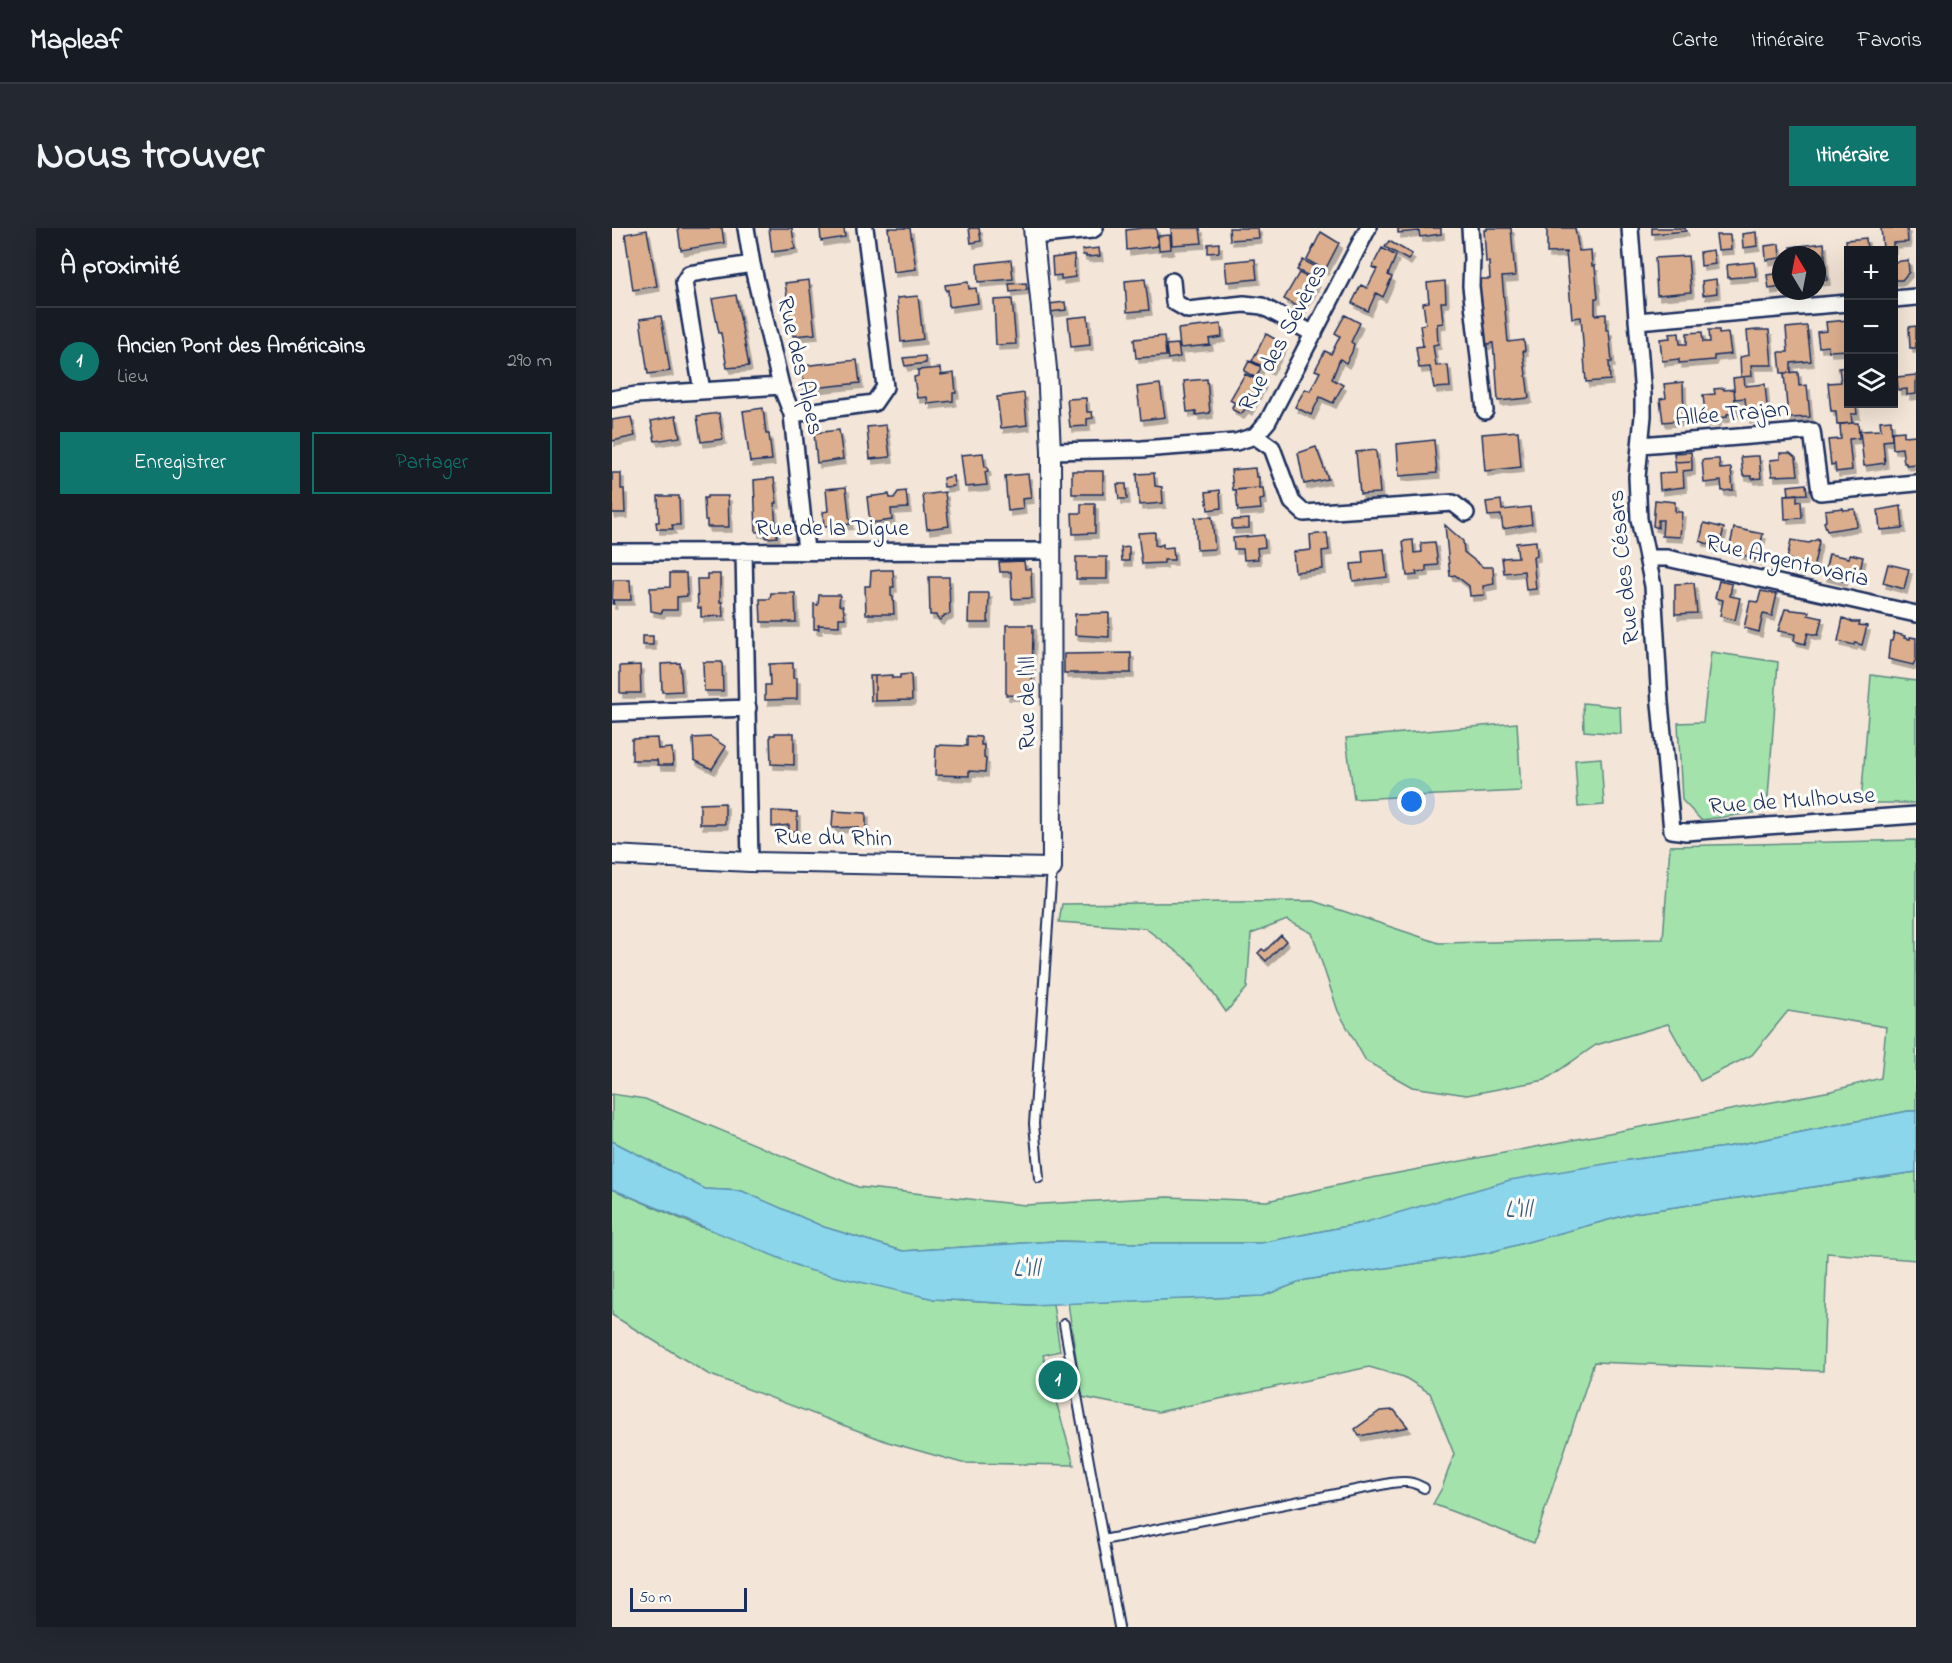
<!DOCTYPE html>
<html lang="fr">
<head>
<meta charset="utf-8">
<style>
  body { margin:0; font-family:"Indie Flower",sans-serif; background:#242831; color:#f1f3f6 }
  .controls { position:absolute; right:18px; top:18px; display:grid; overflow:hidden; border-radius:0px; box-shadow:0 6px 24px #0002 }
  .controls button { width:54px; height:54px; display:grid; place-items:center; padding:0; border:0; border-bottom:2px solid #363941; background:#171b24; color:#f1f3f6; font:30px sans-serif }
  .compass { position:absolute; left:1160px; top:18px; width:54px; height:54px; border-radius:50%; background:#171b24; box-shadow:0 6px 24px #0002; rotate:350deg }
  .scale { position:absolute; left:18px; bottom:15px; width:117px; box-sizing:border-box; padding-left:6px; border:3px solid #1b2f5e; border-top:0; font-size:16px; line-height:21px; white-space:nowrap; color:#1b2f5e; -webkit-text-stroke:4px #fdfcf7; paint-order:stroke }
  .you { position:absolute; left:800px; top:574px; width:21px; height:21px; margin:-15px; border:4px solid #fff; border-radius:50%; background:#1a73e8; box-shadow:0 0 0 9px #1a73e833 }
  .badge { display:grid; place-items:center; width:39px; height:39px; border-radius:50%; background:#0f766e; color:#fff; font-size:20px; font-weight:700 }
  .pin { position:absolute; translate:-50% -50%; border:3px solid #fff; box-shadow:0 2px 6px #0006 }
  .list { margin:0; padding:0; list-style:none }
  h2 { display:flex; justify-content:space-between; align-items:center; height:78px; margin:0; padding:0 24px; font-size:26px }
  h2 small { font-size:20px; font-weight:400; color:#9ea1a6 }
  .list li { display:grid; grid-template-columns:39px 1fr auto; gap:18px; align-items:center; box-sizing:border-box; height:108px; padding:0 24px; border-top:2px solid #363941 }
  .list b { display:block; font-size:22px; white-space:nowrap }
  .list p { margin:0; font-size:20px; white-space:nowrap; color:#9ea1a6 }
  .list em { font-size:20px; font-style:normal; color:#9ea1a6 }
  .actions { display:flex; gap:12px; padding:18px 24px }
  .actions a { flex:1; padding:14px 0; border:2px solid #0f766e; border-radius:0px; text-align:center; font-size:21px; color:#0f766e }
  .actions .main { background:#0f766e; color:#fff }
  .icon { flex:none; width:33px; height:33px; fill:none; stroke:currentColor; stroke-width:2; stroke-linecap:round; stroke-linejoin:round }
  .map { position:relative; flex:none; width:1304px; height:1399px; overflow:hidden; border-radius:0px }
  header { display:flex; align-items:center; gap:36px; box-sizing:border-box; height:84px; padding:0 30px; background:#171b24; border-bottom:2px solid #363941 }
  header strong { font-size:28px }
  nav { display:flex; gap:33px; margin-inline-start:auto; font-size:21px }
  .intro { display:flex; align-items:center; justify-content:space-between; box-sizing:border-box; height:144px; padding:0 36px }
  h1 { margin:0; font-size:42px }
  .button { padding:15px 27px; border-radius:0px; background:#0f766e; color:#fff; font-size:21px; font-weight:700 }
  main { display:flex; gap:36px; padding:0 36px }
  aside { flex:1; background:#171b24; border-radius:0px; box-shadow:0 6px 24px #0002 }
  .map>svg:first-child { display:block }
  .green { fill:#a3e3ab; stroke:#5f8984; stroke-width:1.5 }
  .water { fill:#8bd6eb; stroke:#5e93b3; stroke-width:1.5 }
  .building { fill:#dcae8d; stroke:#1b2f5e; stroke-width:1.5; filter:url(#shadow) }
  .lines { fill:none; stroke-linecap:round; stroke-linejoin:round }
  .service-casing { stroke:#1b2f5e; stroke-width:12 }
  .minor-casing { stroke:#1b2f5e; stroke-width:20 }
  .tertiary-casing { stroke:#1b2f5e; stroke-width:22 }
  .service { stroke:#fdfcf7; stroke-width:8 }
  .minor { stroke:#fdfcf7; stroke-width:15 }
  .tertiary { stroke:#fdfcf7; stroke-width:18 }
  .labels { text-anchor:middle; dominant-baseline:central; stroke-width:6; stroke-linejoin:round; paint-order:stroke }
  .street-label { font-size:24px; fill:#1b2f5e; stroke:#fdfcf7 }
  .water-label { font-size:26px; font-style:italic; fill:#375981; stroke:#fdfcf7 }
</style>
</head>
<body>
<header>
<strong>Mapleaf</strong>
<nav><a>Carte</a><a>Itinéraire</a><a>Favoris</a></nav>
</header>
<div class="intro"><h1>Nous trouver</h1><a class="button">Itinéraire</a></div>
<main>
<aside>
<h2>À proximité<small></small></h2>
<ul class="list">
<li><span class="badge">1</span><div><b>Ancien Pont des Américains</b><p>Lieu</p></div><em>290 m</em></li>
</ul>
<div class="actions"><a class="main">Enregistrer</a><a>Partager</a></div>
</aside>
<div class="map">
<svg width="1304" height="1399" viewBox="0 0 1304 1399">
  <defs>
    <filter id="shadow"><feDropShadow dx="3" dy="5" stdDeviation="0" flood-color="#0004"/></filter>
  </defs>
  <rect width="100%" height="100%" fill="#f3e5d7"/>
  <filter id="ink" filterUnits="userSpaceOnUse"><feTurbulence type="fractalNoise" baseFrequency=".0167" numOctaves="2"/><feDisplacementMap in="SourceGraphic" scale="12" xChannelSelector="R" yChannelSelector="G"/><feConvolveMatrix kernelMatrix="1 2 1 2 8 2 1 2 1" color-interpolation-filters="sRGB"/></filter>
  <g filter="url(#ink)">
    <!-- green -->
    <path class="green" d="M1099 424 1166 434 1155 583 1089 592 1070 572 1066 495 1091 494Z
      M1259 447 1304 453V575H1249Z
      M971 475 1008 479 1009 506 972 503Z
      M905 495 909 563 742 571 734 510Z
      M989 530 992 577 966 579 963 532Z
      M1304 612V883H1296L1114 919 1017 932 751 995 649 1015H521L443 1013 291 1023 212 999 130 963 93 961 0 913V866L33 871 246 959 413 977 555 969 655 973 749 952 1219 863 1269 850 1274 799 1176 783 1140 827 1088 853 1056 796 984 817 933 852 855 867 800 859 754 833 726 783 700 705 675 692 639 706 635 760 614 784 581 736 533 700 447 694 450 676 701 673 827 715 1051 711 1058 618Z
      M1304 944V1032L1215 1025 1211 1143 982 1134 922 1315 821 1276 830 1260 842 1226 818 1165 792 1149 757 1139 546 1184 470 1169 456 1075 651 1068 693 1052 875 1025 1022 985Z
      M0 961 83 997 322 1071 418 1077 441 1076 448 1123 431 1127 462 1237 350 1235 276 1214 96 1146 0 1087Z"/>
    <!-- water -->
    <path class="water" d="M1296 883H1304V944L1022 985 875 1025 693 1052 651 1068 418 1077 322 1071 196 1042 0 961V913L93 961 130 963 212 999 291 1023 443 1013 521 1015H649L751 995 898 952 1017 932 1114 919Z"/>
    <!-- building -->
    <path class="building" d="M66 0H110L112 15 69 22Z
      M157 0H180L183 21 160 24Z
      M208 0H232L233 9 209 13Z
      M276 0H298L304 41 281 44Z
      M357 0H367L369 13 359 15Z
      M531 0H544L546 18 515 22 514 2Z
      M559 0H588L590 15 560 17Z
      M617 0H646L647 10 618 12Z
      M786 0H829V6L808 9 807 3 786 5Z
      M875 0H899L903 48 890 49 896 114 912 112 913 123H911L917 170 886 173 883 126H882L881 115 871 117 866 51H878L877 34H874L872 2H875Z
      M935 0H963L967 23 979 22 980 38H983L986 70H983V87L994 86V102H997L1000 134H997L998 152 974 154 969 89 960 90 954 24 935 25Z
      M1040 0H1073L1074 3 1040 6Z
      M1269 0H1295L1296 14 1281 15V20L1271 21Z
      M35 2 45 58 21 62 13 6Z
      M709 4 727 15 713 42 695 32Z
      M1144 4 1145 18 1131 20 1130 6Z
      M558 7 559 21 547 22 546 8Z
      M1104 7H1118L1119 21 1106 22Z
      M1254 10 1255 22H1236V31L1234 12Z
      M777 13 800 26 796 32 773 19Z
      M607 15V24L596 25V16Z
      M1212 15 1215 52 1205 53V27H1180L1179 19Z
      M1167 16 1168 30 1154 32 1153 18Z
      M487 20 488 28 474 29V27H471L470 22Z
      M770 20 784 28 776 47 780 49 771 69 764 65 756 83 740 75 749 57 755 60 765 41 760 39Z
      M1101 22 1103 36 1089 38 1088 24Z
      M462 27 463 49 449 51V47L441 48 440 30Z
      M1076 28 1079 64 1045 67 1043 30Z
      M643 31 645 51 615 54 613 34Z
      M399 32 401 51 366 54 365 36Z
      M691 32 702 38 697 48 685 42Z
      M1296 32 1297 44 1290 52H1282V34Z
      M1142 34 1144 48 1116 50 1115 37Z
      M687 45 705 54 690 81 672 71Z
      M1169 45V59L1157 61 1155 47Z
      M533 51 537 82 515 84 513 53Z
      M1104 51 1105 65 1091 67 1090 53Z
      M197 52 203 106 181 108 173 55Z
      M833 53 834 74H829L831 95 825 96 826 116 821 117 824 138 836 137 838 159 822 160 818 139 807 140 804 119 811 118 808 97 814 96 811 75 817 74 815 55Z
      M356 54 357 61 364 60 366 75 337 79 336 62 334 63 333 57Z
      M414 55 415 62 398 64 397 56Z
      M124 67 137 138 115 140 109 105H107L100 71Z
      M306 68 311 111 289 114 285 70Z
      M400 71 404 116 384 117 382 72Z
      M453 74 454 82 438 84 437 76Z
      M733 87 748 95 739 114 742 116 740 124 734 135 728 131 720 151 731 157 721 175 708 169 699 187 683 179 693 161 698 163 708 144 703 142 713 123 719 126 728 108 723 105Z
      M49 88 58 143 36 146 28 91Z
      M476 88 478 117 459 119 456 90Z
      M1236 92V122L1217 123 1216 118 1207 119 1205 104 1215 103 1214 94Z
      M609 96 610 109 597 111 598 117 568 120 566 101Z
      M1194 98H1195L1199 133 1179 135V145H1169L1167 124H1176L1174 100Z
      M1304 98V120H1298L1297 99Z
      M1097 102H1107V106L1116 105 1119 126 1102 128V132L1067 135V131L1050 133 1048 111 1058 110 1057 106 1067 105 1068 116H1075V105L1090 104 1091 114H1098Z
      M1145 102H1157L1160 137H1139L1140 148 1129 149 1128 129 1137 127 1135 103Z
      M654 106 672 116 658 142 640 133Z
      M552 108 554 128 524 130 522 111Z
      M566 116 568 129 556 131 554 117Z
      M313 128 314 135 293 138 291 130Z
      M245 132 248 155 192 161 190 138Z
      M637 133 649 139 644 150 632 143Z
      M1236 139V176H1244L1245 186H1239L1240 195 1225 197 1224 183H1219L1216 155 1229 154 1227 140Z
      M328 140 329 147 342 145 344 165H341V173L316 176 315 169 305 170 302 149 306 148V142Z
      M1186 144 1187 158 1195 157 1198 189 1176 190 1172 145Z
      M633 146 651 155 637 182 634 180 629 186 621 182 620 179 623 175 618 172Z
      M1304 147V166L1295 167V161L1286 162 1285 149Z
      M1129 149H1132L1133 158 1153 156 1156 189 1135 190 1133 170 1123 171 1121 150Z
      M595 151 598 185 584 187V183L575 184 572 153Z
      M1071 154 1072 192 1051 194 1048 171 1054 170 1052 156Z
      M548 156 553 189 529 192 525 159Z
      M1112 160V162L1122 161 1124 185 1115 186V189L1106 190V193L1094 194 1091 167 1103 166 1102 161Z
      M412 165 415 197 389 200 385 169Z
      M474 170 475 184H480L481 190 475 191V198L458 199 455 171Z
      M151 180 154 206H157L160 232 138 234 131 183Z
      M107 185 111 211 89 214 85 188Z
      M64 188 68 209 43 213 39 193Z
      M19 189 23 208 0 213V192Z
      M1279 192 1280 212 1271 213 1273 235 1252 238 1248 203 1269 202 1268 193Z
      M1240 195H1246L1247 210 1237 211 1240 242 1224 244 1223 236 1219 237 1216 212 1229 211 1228 196Z
      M274 197 278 229 258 231 255 199Z
      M227 202 231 231 205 235 202 205Z
      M906 203 909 239 873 243 870 206Z
      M1292 203V208L1304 207V236L1294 237V235H1292L1290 220 1281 221 1280 204Z
      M822 212 825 245 787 248 785 216Z
      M704 219 716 251 692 256 686 225Z
      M764 222 768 265 748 266 744 224Z
      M1079 224 1080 233 1063 234 1062 225Z
      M371 225 373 239H375L376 243 373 244 375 257 353 259 349 227Z
      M1168 225H1178L1184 230 1186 247 1160 248 1158 232 1168 231Z
      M1142 228H1147L1149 250 1140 251 1139 248H1131L1129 229Z
      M1104 231H1107L1108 241 1119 240 1121 262 1110 263 1109 253 1092 255 1090 232Z
      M1080 233V242L1071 243 1072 259 1048 262 1047 245 1064 244 1063 234Z
      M643 240 644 249H647V260L621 262 619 242Z
      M460 243H491V266H460Z
      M0 245H9V261H12L13 285H0Z
      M542 245 543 258 550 259 551 275 527 277 525 246Z
      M416 246 419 270 410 271 411 281 396 283 393 248Z
      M341 248 342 258 332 259 331 250Z
      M162 250 165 275H162L165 309 154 310 153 303 144 304 142 252Z
      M505 256H514L515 271H507Z
      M1194 256 1195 266 1177 267 1176 258Z
      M234 259 238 296 212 299 211 284 216 283 214 261Z
      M647 260H651L652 271 648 272 649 281 626 283 624 262Z
      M608 262 609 280 596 282 594 264Z
      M294 263 296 280 279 281 280 292 258 295 255 269 277 266 278 270H282L286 264Z
      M333 264 337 298 315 301 311 267Z
      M1185 266V274L1189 273 1190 290 1173 291 1172 267Z
      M46 268H67L68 297H60L61 301H45L44 294H47Z
      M95 268H116L117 299H95V292H93L92 270H95Z
      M889 272 890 282 918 279 920 296 891 301 889 287 876 288 874 274Z
      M1043 272 1063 274V284H1070L1068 309 1050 308 1051 292H1046V300L1041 298Z
      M469 276H483V305L461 306 460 285H469Z
      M1289 278 1291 300 1268 302 1266 282Z
      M1231 280V282L1243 281 1245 298 1215 303 1212 294 1214 293 1213 282Z
      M591 289H600L603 321 585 322 583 290Z
      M637 291V300L620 301V292Z
      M1092 295 1112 300 1107 320 1088 313Z
      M833 297 851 313 852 324 871 339H881L882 356 871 358 872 367 858 368 857 358 843 347 838 348Z
      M1122 300 1151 306 1145 332 1117 322Z
      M543 304V317L546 318 551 316V320L561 319 562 332H552V335L530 336 526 305Z
      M715 305 717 322 710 323 711 341 683 344 681 324 699 322 698 307Z
      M652 307 653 319 645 320 646 331 632 332 631 321H622L621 310Z
      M1206 311 1207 314 1201 341 1190 338 1191 335 1175 331 1179 312 1197 315Z
      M801 312 802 325 810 324 809 315 823 314 826 337 814 338V343L804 344 805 347 795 348 791 313Z
      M924 313 925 328 921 329 924 361 914 362 912 343 892 345 890 330 906 329 904 315Z
      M517 319V333H510L509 320Z
      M772 321 775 349 741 353 739 336 751 335 750 323Z
      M1217 326 1237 330 1238 326 1251 329 1248 343 1236 340 1232 353 1212 348Z
      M464 329H495V351H464Z
      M412 333 413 341H419L420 370 400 371 399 344H388L387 334Z
      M1276 336 1297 341 1292 361 1271 355Z
      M270 342H281L282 359H279V368L281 369 282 386H254L253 358H258L259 343Z
      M58 345H74L75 368 65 369V382H51L49 385 39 383 38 360 58 359Z
      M95 346H108V374H110L111 388 89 389V380H86L85 351H95Z
      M317 349H337L338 386 333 387 328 392 325 390 324 387H318Z
      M1 352H18L19 372H1L2 376H0Z
      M1107 353 1120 356 1118 368 1128 370 1123 392 1108 388 1111 372 1103 370Z
      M1082 355 1085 385 1063 386V356Z
      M1149 363 1165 366 1160 388 1151 386 1147 404 1132 400 1138 373 1146 374Z
      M159 365H183L184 394H149L148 371H158Z
      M357 365H377L376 395H356Z
      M207 367H228L227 377 231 378 233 390H227V398L206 397 207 401H202V376L206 377Z
      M1173 381 1197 384 1196 387 1210 390 1206 407 1196 405 1193 416 1182 413 1183 406 1166 403Z
      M497 385V409L463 407V386Z
      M1231 390 1241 394H1248L1247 397 1255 398 1250 417 1243 415 1242 417 1226 413Z
      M394 397H421L420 468 394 467Z
      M1282 405 1293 408 1292 410 1298 411V409L1304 410V431L1301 437 1276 431 1278 413H1280Z
      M30 408H41V417H30Z
      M519 425V445H452V426Z
      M91 434H110L111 463H92Z
      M68 435 70 463 50 464 49 436Z
      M181 435V450H185V471L153 472V457H158L157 436Z
      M28 437 29 465H8V438Z
      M299 446 300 472 263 473V448L280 447V450H288V447Z
      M258 448H263V473H259Z
      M163 505H182V537L159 536 158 507H163Z
      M355 508 369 509V517H372V530L374 531 373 544 357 543V548L323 547 324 517 355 518Z
      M99 509 114 519 100 541 82 532 81 510Z
      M45 510 46 521 60 520 61 537H46L45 532H20V511Z
      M113 575V596H88V576Z
      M160 583 185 584V603H177V597L160 599Z
      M221 583 254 585V604H246V599L220 600Z
      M669 707 674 713 654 733 646 725 650 721 653 723Z
      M782 1182 796 1199 747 1208 743 1201 768 1183Z"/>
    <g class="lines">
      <defs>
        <path id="service" d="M427 950 422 896 440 640
          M452 1096 507 1399
          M491 1312 779 1255C793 1253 800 1253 812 1260"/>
        <path id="minor" d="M134 0 140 36 169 158 180 186 194 323
          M858 0 860 30 859 58 873 183
          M1018 0 1031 168V188L1025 249 1027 291 1041 358 1048 475 1060 602 1074 604 1304 587
          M422 8 480 2 483 0
          M560 53 562 74 576 82 632 76 650 78 702 106
          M1282 71 1304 69
          M1025 93 1236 75
          M90 163 72 54 77 46 140 36
          M0 171 24 167 169 158
          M180 186 262 175 273 159 253 0
          M643 208 660 220 680 274 692 285 841 275 854 285
          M643 208 656 193 756 0
          M1029 217 1200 203 1208 264 1304 255
          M439 223 530 221 624 214 643 208
          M132 323 138 634
          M0 324 440 323
          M1036 330H1055L1304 386
          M0 485 136 480"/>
        <path id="tertiary" d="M0 627 138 634 440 640 439 223 435 141 421 0"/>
      </defs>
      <!-- service casing -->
      <use href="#service" class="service-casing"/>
      <!-- minor casing -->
      <use href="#minor" class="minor-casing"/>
      <!-- tertiary casing -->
      <use href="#tertiary" class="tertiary-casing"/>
      <!-- service -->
      <use href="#service" class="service"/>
      <!-- minor -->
      <use href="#minor" class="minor"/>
      <!-- tertiary -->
      <use href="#tertiary" class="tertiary"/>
    </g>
  </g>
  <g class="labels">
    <!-- street labels -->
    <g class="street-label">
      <text transform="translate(672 110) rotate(-62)">Rue des Sévères</text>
      <text transform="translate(187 138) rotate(77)">Rue des Alpes</text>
      <text transform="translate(1120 187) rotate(-5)">Allée Trajan</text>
      <text x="220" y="301">Rue de la Digue</text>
      <text transform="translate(1175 334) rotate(13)">Rue Argentovaria</text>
      <text transform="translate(1013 339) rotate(-96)">Rue des Césars</text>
      <text transform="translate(416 475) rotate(-90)">Rue de l'Ill</text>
      <text transform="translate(1180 574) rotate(-4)">Rue de Mulhouse</text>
      <text transform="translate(221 611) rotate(1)">Rue du Rhin</text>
    </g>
    <!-- water labels -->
    <g class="water-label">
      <text x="906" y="983">L'Ill</text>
      <text x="414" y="1042">L'Ill</text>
    </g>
  </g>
</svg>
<div class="controls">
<button>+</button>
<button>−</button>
<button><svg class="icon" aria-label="layers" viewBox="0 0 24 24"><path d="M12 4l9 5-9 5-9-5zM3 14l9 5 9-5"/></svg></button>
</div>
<svg class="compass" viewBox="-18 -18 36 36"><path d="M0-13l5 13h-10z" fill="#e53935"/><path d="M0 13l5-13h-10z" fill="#9ea1a6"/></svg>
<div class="scale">50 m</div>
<div class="you"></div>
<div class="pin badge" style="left:446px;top:1152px">1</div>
</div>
</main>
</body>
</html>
